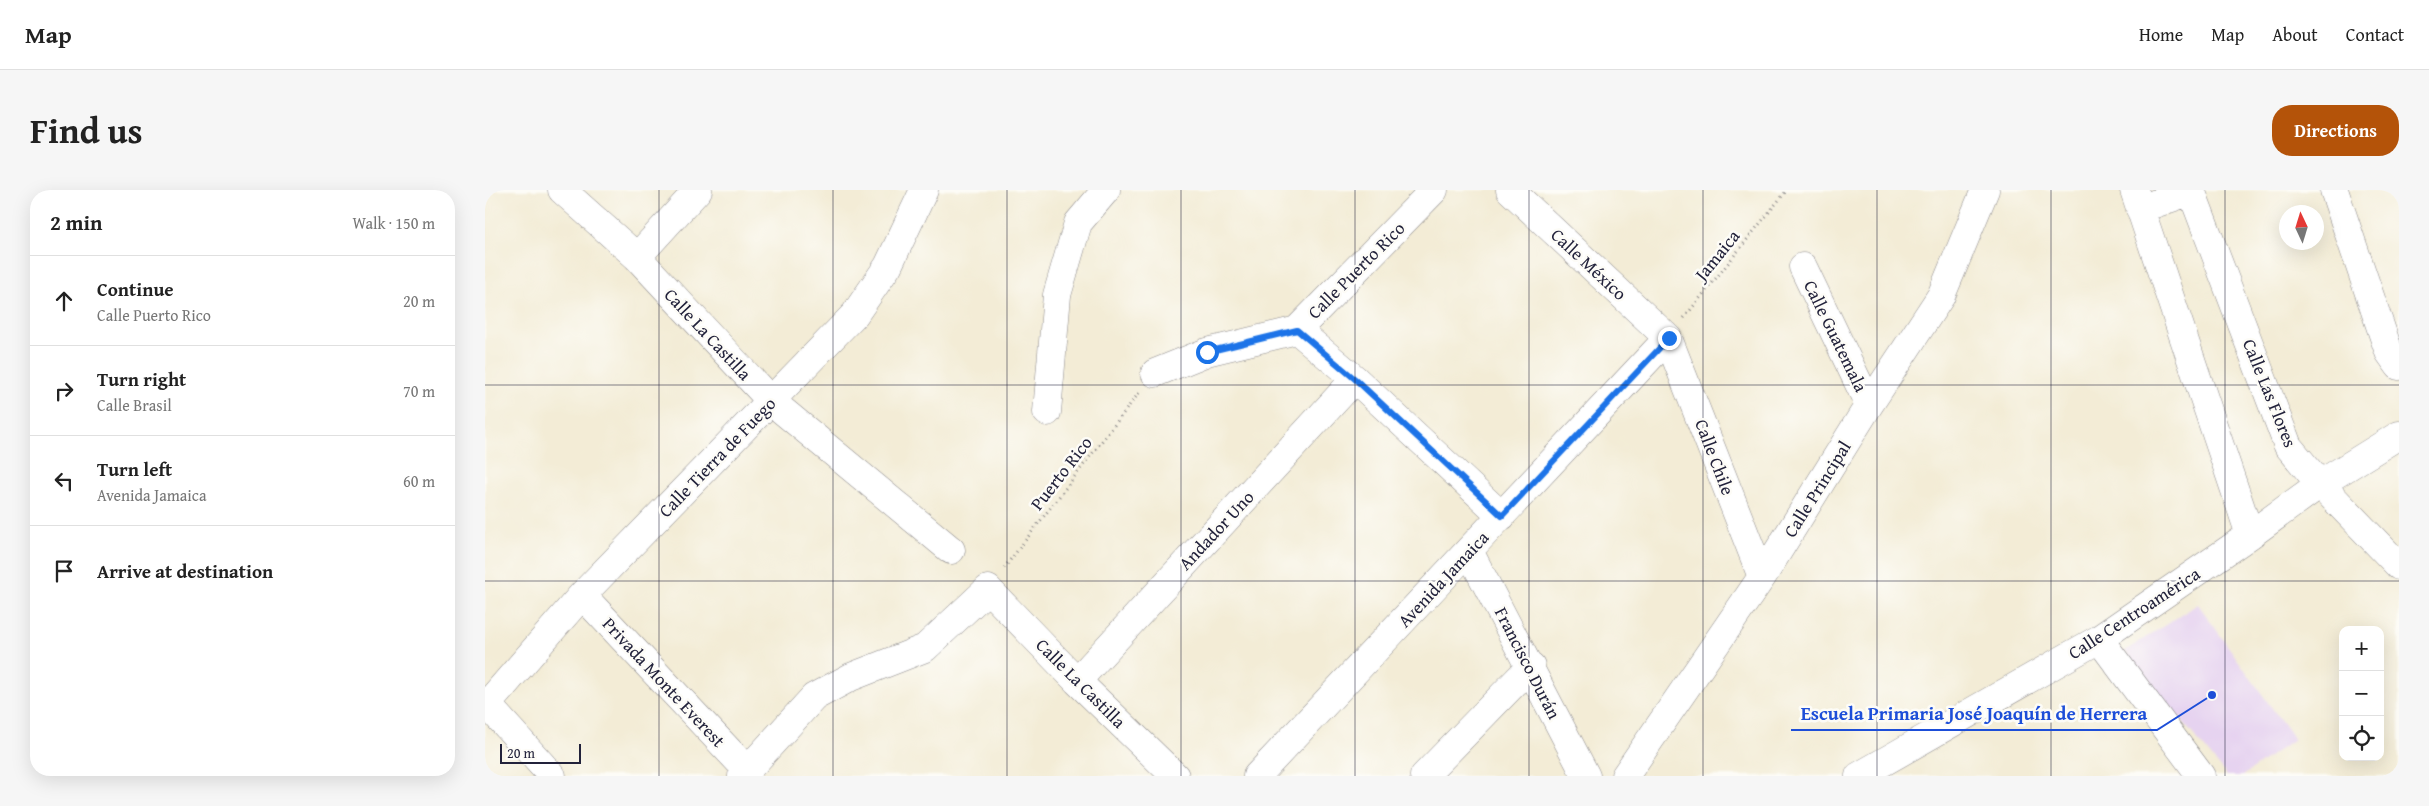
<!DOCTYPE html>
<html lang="en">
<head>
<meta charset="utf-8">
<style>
  body { margin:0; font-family:"Gentium Book Plus",serif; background:#f6f6f6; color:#222 }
  .controls { position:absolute; right:15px; bottom:15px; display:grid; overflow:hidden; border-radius:10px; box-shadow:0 5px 20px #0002 }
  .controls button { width:45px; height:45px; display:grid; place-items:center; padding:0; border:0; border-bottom:1px solid #e0e0e0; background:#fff; color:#222; font:25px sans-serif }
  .compass { position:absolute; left:1794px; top:15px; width:45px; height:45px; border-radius:50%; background:#fff; box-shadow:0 5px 20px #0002; rotate:356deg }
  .scale { position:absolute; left:15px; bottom:12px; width:81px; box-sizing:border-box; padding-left:5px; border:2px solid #22223b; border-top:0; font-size:14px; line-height:18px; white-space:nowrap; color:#22223b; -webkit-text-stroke:4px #fdfcf7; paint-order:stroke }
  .stop { position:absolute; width:15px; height:15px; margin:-11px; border:4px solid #1a73e8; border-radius:50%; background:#fff }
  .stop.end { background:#1a73e8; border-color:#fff; box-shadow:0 1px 5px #0008 }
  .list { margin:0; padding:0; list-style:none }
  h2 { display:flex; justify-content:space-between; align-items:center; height:65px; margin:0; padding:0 20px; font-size:21px }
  h2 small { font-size:16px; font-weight:400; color:#767676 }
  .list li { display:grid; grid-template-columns:32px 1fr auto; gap:15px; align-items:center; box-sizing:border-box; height:90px; padding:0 20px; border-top:1px solid #e0e0e0 }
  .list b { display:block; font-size:19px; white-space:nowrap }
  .list p { margin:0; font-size:16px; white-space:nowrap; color:#767676 }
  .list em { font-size:16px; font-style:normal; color:#767676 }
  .icon { flex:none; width:28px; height:28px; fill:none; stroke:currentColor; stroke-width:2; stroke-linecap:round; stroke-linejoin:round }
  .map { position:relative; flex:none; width:1914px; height:586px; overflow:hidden; border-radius:20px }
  header { display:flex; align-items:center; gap:30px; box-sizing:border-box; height:70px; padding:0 25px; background:#fff; border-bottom:1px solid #e0e0e0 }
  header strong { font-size:24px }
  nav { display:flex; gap:28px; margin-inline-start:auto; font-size:18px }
  .intro { display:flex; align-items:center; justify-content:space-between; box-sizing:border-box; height:120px; padding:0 30px }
  h1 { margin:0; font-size:35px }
  .button { padding:12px 22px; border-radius:20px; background:#b45309; color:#fff; font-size:18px; font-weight:700 }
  main { display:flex; gap:30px; padding:0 30px }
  aside { flex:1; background:#fff; border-radius:20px; box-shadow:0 5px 20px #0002 }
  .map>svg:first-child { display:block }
  .built { fill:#e6d3f0 }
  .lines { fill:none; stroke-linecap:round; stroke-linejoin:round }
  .street-casing { stroke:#8a8788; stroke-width:29 }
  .path { stroke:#8a8788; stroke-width:3; stroke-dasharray:1 4; stroke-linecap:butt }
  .street { stroke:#fff; stroke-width:28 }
  .route { stroke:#1a73e8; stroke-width:6 }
  .grid { fill:none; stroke:#22223b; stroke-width:1; stroke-opacity:0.55 }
  .labels { text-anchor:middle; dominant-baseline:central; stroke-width:5; stroke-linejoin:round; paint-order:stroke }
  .street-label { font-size:18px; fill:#22223b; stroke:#fdfcf7 }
  .leader { fill:none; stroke:#1d4ed8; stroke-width:2 }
  .callout-dot { fill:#1d4ed8; stroke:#fdfcf7; stroke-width:2 }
  .callout-label { font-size:19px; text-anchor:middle; font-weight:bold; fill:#1d4ed8; stroke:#fdfcf7; stroke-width:5; stroke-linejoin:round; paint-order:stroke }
</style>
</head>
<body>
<header>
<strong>Map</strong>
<nav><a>Home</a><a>Map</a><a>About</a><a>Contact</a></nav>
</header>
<div class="intro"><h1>Find us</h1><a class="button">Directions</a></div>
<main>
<aside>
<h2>2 min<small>Walk · 150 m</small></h2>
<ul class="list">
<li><svg class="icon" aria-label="ahead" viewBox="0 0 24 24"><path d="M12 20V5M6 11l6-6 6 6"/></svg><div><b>Continue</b><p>Calle Puerto Rico</p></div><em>20 m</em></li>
<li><svg class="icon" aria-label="right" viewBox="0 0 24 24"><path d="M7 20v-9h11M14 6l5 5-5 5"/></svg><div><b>Turn right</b><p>Calle Brasil</p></div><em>70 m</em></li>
<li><svg class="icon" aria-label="left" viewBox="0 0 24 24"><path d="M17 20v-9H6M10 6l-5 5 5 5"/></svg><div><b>Turn left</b><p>Avenida Jamaica</p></div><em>60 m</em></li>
<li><svg class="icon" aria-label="arrive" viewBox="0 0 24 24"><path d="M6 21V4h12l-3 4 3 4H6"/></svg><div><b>Arrive at destination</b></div></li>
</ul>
</aside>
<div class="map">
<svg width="1914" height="586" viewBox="0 0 1914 586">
  <rect width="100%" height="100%" fill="#fdfcf7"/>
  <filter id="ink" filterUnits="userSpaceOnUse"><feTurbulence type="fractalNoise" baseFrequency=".02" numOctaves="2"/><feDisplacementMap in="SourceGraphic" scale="10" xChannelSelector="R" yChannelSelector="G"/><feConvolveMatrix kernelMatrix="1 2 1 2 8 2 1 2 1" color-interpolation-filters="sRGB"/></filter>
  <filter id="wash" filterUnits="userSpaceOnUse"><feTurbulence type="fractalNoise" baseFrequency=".0096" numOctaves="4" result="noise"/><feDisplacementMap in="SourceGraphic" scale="20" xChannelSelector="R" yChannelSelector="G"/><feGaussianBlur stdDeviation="1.12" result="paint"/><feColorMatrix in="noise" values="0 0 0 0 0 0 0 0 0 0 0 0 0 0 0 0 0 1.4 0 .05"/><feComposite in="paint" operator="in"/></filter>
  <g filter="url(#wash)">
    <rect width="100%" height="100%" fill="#f3ecd6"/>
    <!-- built -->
    <path class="built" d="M1713 414 1809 549 1758 586H1742L1640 461Z"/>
  </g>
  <g filter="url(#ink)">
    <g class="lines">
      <defs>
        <path id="street" d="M77 0 152 67 286 211 466 360
          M1025 0 1183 148 1277 387
          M1649 0 1765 345
          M1706 0 1803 256 1835 294 1914 376
          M1849 0 1904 162 1914 176
          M1655 19 1706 1
          M152 67 213 0
          M1318 77 1384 215
          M812 140 870 189 1017 326
          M670 183 722 162 812 140 949 0
          M562 222 572 105 593 33 621 0
          M984 361 1101 586
          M97 405 262 580
          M1614 449 1716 586
          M592 491 870 189
          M0 512 67 586
          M0 517 97 405 370 124 403 76 439 0
          M257 586 329 507 366 487 440 458 503 399 592 491 690 586
          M772 586 1183 148
          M939 586 1046 476
          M1140 586 1277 387 1384 215 1456 106 1500 0
          M1374 586 1614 449 1765 345 1835 294 1914 245"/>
      </defs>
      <!-- street casing -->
      <use href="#street" class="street-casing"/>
      <!-- path -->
      <path class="path" d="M1199 128 1302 0
        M519 378 654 203"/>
      <!-- street -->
      <use href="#street" class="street"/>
    </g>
  </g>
  <g class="lines" filter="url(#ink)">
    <!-- route -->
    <path class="route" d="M722 162 812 140 870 189 1017 326 1184 148"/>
  </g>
  <!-- grid -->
  <path class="grid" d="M174 0V586M348 0V586M522 0V586M696 0V586M870 0V586M1044 0V586M1218 0V586M1392 0V586M1566 0V586M1740 0V586M0 195H1914M0 391H1914"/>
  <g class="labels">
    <!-- street labels -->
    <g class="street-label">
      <text transform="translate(1232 65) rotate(-51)">Jamaica</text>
      <text transform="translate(1104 74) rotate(43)">Calle México</text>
      <text transform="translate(871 80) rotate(-45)">Calle Puerto Rico</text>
      <text transform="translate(223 144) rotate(47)">Calle La Castilla</text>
      <text transform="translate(1351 146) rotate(64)">Calle Guatemala</text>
      <text transform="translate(1785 203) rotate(68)">Calle Las Flores</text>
      <text transform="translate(232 267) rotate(-46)">Calle Tierra de Fuego</text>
      <text transform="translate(1230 267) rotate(69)">Calle Chile</text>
      <text transform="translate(576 283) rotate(-52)">Puerto Rico</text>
      <text transform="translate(1332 299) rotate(-58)">Calle Principal</text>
      <text transform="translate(731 340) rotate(-47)">Andador Uno</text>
      <text transform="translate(958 389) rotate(-47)">Avenida Jamaica</text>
      <text transform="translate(1649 423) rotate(-33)">Calle Centroamérica</text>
      <text transform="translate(1043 473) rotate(63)">Francisco Durán</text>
      <text transform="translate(179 492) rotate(47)">Privada Monte Everest</text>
      <text transform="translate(596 493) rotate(45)">Calle La Castilla</text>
    </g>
  </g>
  <!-- callouts -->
  <path class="leader" d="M1727 505L1672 540H1306"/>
  <circle class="callout-dot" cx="1727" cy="505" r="5"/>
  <g class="callout-label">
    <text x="1489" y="530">Escuela Primaria José Joaquín de Herrera</text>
  </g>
</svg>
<div class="controls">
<button>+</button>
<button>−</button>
<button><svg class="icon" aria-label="locate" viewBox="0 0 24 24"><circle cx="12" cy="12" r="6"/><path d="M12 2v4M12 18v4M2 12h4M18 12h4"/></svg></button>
</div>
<svg class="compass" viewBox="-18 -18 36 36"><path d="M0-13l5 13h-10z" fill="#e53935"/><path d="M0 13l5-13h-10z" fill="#767676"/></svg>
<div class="scale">20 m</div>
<div class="stop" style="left:722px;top:162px"></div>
<div class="stop end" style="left:1184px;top:148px"></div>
</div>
</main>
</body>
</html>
